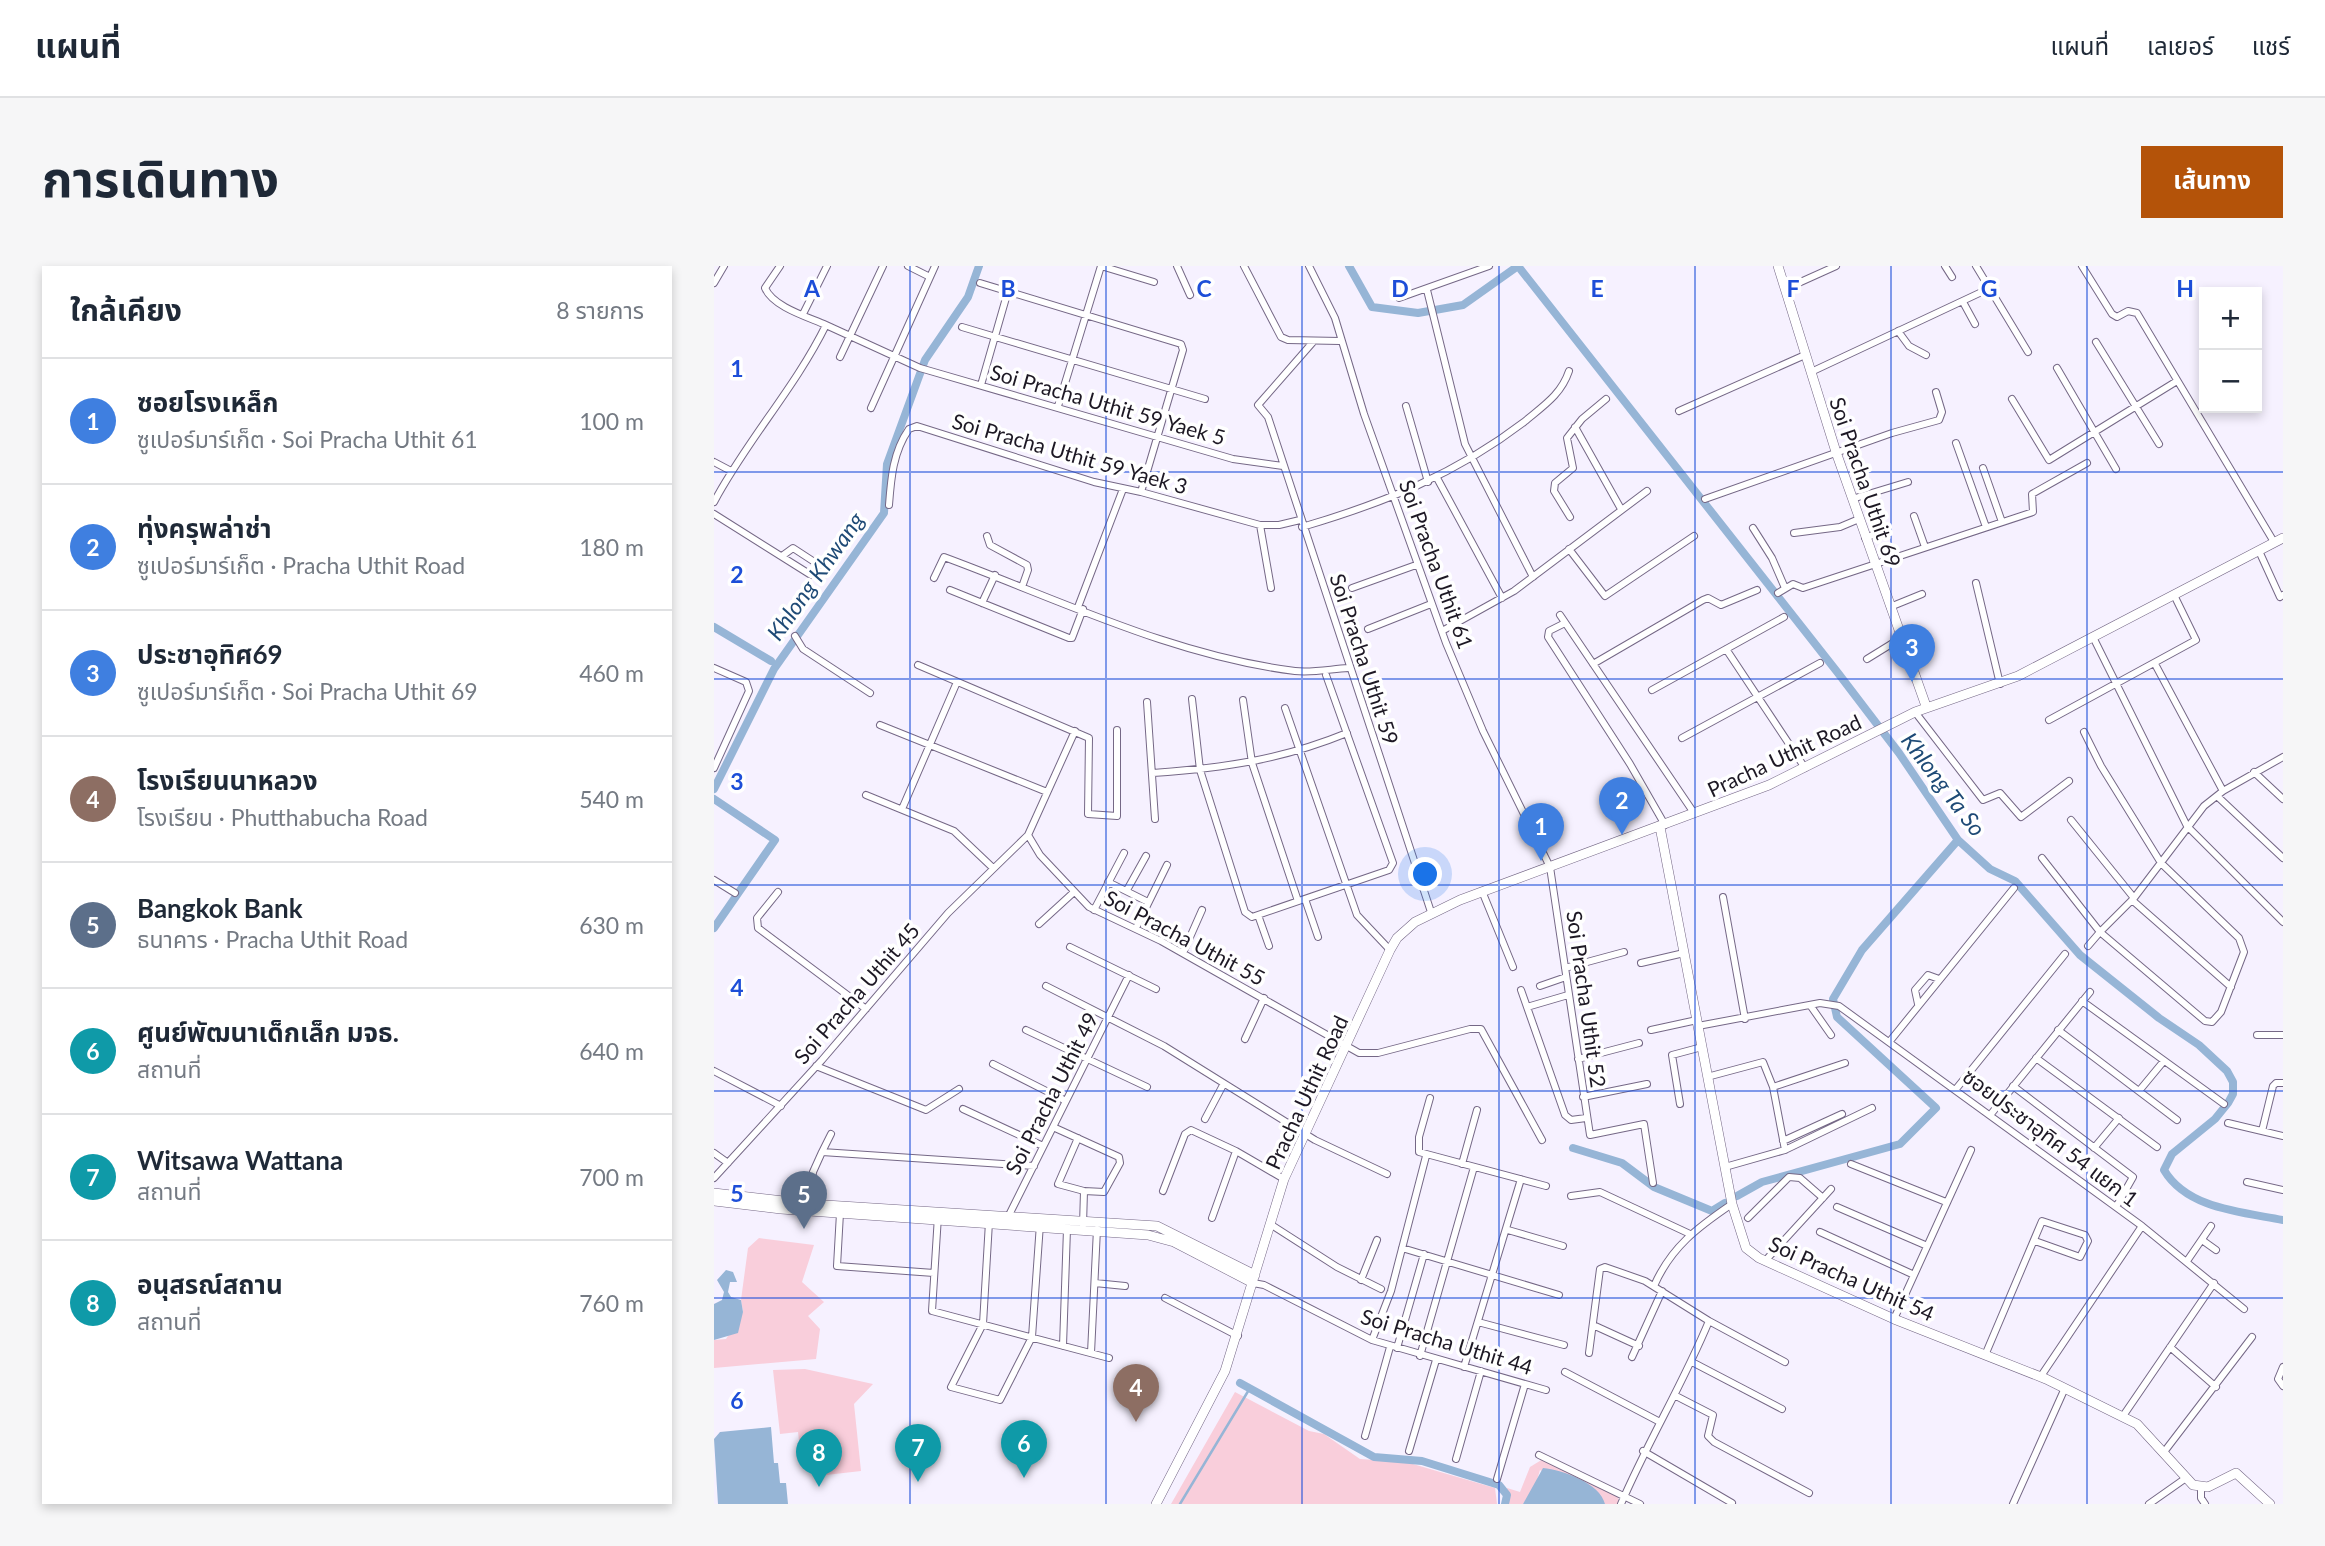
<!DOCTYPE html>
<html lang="th">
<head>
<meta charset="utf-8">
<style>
  body { margin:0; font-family:Lato,"Noto Sans Thai",sans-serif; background:#f6f6f7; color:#1f2937 }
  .controls { position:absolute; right:21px; top:21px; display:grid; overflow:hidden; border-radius:0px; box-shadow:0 4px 10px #0003 }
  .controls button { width:63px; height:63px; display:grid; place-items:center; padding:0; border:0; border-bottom:2px solid #e0e1e3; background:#fff; color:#1f2937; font:35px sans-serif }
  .you { position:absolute; left:712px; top:609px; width:24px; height:24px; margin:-18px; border:5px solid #fff; border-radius:50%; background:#1a73e8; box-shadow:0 0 0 10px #1a73e833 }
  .badge { display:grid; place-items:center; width:46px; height:46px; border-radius:50%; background:#b45309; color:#fff; font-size:23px; font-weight:700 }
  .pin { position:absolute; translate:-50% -58px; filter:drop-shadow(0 2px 4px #0008) }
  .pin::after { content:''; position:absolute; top:37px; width:24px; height:21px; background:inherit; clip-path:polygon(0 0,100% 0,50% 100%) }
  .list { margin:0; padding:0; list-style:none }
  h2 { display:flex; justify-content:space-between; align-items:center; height:91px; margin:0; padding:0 28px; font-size:30px }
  h2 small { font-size:23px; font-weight:400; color:#747a83 }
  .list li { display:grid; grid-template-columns:46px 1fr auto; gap:21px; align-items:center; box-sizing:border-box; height:126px; padding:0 28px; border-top:2px solid #e0e1e3 }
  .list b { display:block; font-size:26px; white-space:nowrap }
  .list p { margin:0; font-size:23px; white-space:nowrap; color:#747a83 }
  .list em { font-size:23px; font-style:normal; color:#747a83 }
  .map { position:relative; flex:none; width:1569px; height:1238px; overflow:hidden; border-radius:0px }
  header { display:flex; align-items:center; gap:42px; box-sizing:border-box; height:98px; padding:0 35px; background:#fff; border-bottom:2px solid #e0e1e3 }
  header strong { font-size:33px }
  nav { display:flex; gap:38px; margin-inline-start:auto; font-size:24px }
  .intro { display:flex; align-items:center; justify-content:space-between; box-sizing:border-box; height:168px; padding:0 42px }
  h1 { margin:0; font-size:49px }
  .button { padding:18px 32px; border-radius:0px; background:#b45309; color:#fff; font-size:24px; font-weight:700 }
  main { display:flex; gap:42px; padding:0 42px }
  aside { flex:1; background:#fff; border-radius:0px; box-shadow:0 4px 10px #0003 }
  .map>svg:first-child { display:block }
  .green { fill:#f9cedb }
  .water { fill:#96b5d6 }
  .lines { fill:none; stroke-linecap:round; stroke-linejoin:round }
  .stream { stroke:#96b5d6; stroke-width:2.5 }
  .canal { stroke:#96b5d6; stroke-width:8 }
  .street-casing { stroke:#756886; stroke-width:8 }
  .secondary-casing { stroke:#756886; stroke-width:10 }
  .street { stroke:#fff; stroke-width:6 }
  .secondary { stroke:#fff; stroke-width:9 }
  .grid { fill:none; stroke:#1d4ed8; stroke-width:2; stroke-opacity:0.55 }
  .labels { text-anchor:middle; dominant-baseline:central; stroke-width:7; stroke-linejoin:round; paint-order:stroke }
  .street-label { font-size:21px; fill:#1d1824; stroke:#fff }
  .water-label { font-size:23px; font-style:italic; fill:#1e4a76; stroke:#fff }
  .grid-label { font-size:23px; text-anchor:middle; font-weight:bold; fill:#1d4ed8; stroke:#fff; stroke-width:7; stroke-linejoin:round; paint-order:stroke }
</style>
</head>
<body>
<header>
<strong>แผนที่</strong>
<nav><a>แผนที่</a><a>เลเยอร์</a><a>แชร์</a></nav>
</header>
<div class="intro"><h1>การเดินทาง</h1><a class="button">เส้นทาง</a></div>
<main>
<aside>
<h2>ใกล้เคียง<small>8 รายการ</small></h2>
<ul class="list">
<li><span class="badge" style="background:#3f7fe0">1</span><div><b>ซอยโรงเหล็ก</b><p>ซูเปอร์มาร์เก็ต · Soi Pracha Uthit 61</p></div><em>100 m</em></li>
<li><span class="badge" style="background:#3f7fe0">2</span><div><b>ทุ่งครุพล่าช่า</b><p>ซูเปอร์มาร์เก็ต · Pracha Uthit Road</p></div><em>180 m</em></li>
<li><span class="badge" style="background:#3f7fe0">3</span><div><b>ประชาอุทิศ69</b><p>ซูเปอร์มาร์เก็ต · Soi Pracha Uthit 69</p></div><em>460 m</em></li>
<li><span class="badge" style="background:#8d6e63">4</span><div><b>โรงเรียนนาหลวง</b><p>โรงเรียน · Phutthabucha Road</p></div><em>540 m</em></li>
<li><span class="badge" style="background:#5c6f8a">5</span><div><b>Bangkok Bank</b><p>ธนาคาร · Pracha Uthit Road</p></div><em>630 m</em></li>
<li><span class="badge" style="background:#0f9aa8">6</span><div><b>ศูนย์พัฒนาเด็กเล็ก มจธ.</b><p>สถานที่</p></div><em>640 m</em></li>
<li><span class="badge" style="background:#0f9aa8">7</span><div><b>Witsawa Wattana</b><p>สถานที่</p></div><em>700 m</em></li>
<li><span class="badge" style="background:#0f9aa8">8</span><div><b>อนุสรณ์สถาน</b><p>สถานที่</p></div><em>760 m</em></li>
</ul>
</aside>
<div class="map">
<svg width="1569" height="1238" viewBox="0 0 1569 1238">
  <rect width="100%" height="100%" fill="#f6f1ff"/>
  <!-- green -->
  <path class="green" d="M45 972 100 979 88 1016 110 1036 94 1050 106 1063 102 1093 0 1102V1074L12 1073 29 1046 27 1034 34 982Z
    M91 1103 159 1118 140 1138 147 1205 112 1209 110 1189 87 1192 84 1166 66 1168 59 1104Z
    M521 1126 595 1165 610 1168 646 1193 692 1196 781 1222 783 1238H457Z
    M829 1193 904 1230 905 1238H891L826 1204 821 1221 809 1238H794L793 1222 806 1226 816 1201Z"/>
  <!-- water -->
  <path class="water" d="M12 1004 19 1006 23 1016H16L14 1026 17 1031 27 1034 29 1046 24 1067 0 1074V1038L8 1034 10 1026 3 1014Z
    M57 1161 60 1197H64L66 1217H72L74 1238H4L0 1173 6 1166Z
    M829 1202C849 1204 886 1217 891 1238H809Z"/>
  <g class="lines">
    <!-- stream -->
    <path class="stream" d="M466 1238 536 1122"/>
    <!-- canal -->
    <path class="canal" d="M635 0 658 41 704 47 749 39 804 0
      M804 0 1124 407 1185 487 1244 574 1276 603 1301 615 1366 689 1445 752 1485 779 1513 805 1519 816V828L1514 837 1501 853 1458 888 1450 904C1473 943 1528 946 1569 954
      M0 361 57 395
      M0 523 60 403 170 247 173 198 211 94 254 31 265 0
      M0 533 61 574 0 662
      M859 882 908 897 940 921 998 945 1011 937
      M1023 930 1048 916 1186 878 1222 842 1123 751 1119 733 1148 684 1244 574
      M526 1117 660 1191 708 1195 785 1219 793 1229 791 1238"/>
    <defs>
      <path id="street" d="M66 0 51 22C59 41 94 51 112 59
        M194 0 216 11
        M387 0 440 16
        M463 0 476 29
        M530 0 567 71 574 74 626 75
        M595 0 621 52 650 148 732 377 769 465 836 601 876 869 930 858 939 917
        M1231 0 1238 11
        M1262 0 1314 86
        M1368 0 1398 48 1403 51 1414 45 1423 47 1560 276
        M0 17 10 0
        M266 17 467 78 469 84 427 226
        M1071 23 1122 0
        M713 24 751 178 819 311
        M685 32 775 0
        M1249 36 1261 58
        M89 48 113 0
        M248 61 491 133
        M1184 65 1195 80 1212 89
        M599 76 544 139 554 151 717 646
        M1382 76 1445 178
        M126 91 169 0
        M1343 102 1402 203
        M1097 106 1274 23
        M267 119 294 25
        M1298 133 1335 194 1463 115
        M344 140 387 0
        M692 140 714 216
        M157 142 221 0
        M965 145 1091 89
        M861 161 907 243
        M1242 177 1272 261
        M0 196 17 205
        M1269 202 1288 256
        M723 212 788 332
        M991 233 1178 167 1225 154 1228 146 1222 126
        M1138 233 1194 216
        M0 236C33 174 81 122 112 59L206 102 519 193 569 200
        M175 239C177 212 179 186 195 163L203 160 380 216 427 226 546 259H565L586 254
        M0 248 97 309
        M1200 250 1211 281
        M856 251 840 225 841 217 859 202 853 172 868 153 892 133
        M546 259 557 322
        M588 261C670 237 742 208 810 156 829 140 847 129 855 105
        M1039 262 1058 292 1071 322
        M1080 267 1126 261 1145 253
        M273 270 276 279 313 299 314 304 308 321
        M1151 272 1169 265
        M855 283 891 330 980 270
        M1545 285 1566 331 1569 329
        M68 290 79 282 105 299
        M220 312 230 291C344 333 459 390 581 405 598 407 617 403 634 402
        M1262 317 1286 418
        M638 322 702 299
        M236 324 355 372H358L369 343
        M1064 327 1079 318 1089 322 1319 246 1318 228 1373 197
        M268 337 281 309
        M364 341 409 223
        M1176 341 1208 328
        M846 349 980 547
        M851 357 835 365 834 371 916 498 951 559
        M654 363 717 338
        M728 365 800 325 933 225
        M81 370 89 383 156 427
        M1379 371 1473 560 1569 656
        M1012 383 1091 502
        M1153 393 1187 372
        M879 398 989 334 994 332 1007 339 1043 324
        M1441 398 1509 525
        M204 399 375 472 374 548 403 550V464
        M0 402 32 416 35 425 0 502
        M938 424 1070 351
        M478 433 486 504 531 646 538 651 675 604 679 597 612 409
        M529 434 538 497 584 635
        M433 436 441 553
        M571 442 643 649 676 684
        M1201 446 1269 534 1286 527 1307 551 1355 515
        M1335 454 1482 374 1460 329
        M166 459 333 526
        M1370 466 1387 500 1447 597 1525 672 1530 686 1507 746 1498 756 1491 755 1386 666 1374 680
        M968 472 1106 397
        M1540 506 1569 533
        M439 507C509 502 567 494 633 467
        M152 529 240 565 279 602
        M1503 530 1569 592
        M188 543 243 416
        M1357 554 1420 632
        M314 569 326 589 375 641 447 675 645 787H664L756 763H767L828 874
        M1328 592 1386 666 1420 632 1490 540 1509 525 1569 491
        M0 614 21 627
        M394 616 434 636
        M413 624 432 590
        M768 625 799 701
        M64 626 43 652 44 662 152 743
        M1009 631 1031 753
        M591 633 604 671
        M1418 634 1517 721
        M380 644 410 587
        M544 649 555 680
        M325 658 360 626
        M422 662 453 599
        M356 681 442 723
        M469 687 488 644
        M927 697 970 687
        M851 702 910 686
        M332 720 450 780 601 874 673 908
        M826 720 852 711
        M807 724 851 849 857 854 872 852
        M1368 735 1510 838
        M1204 738 1201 724 1214 709 1225 713
        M1096 739 1117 769
        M813 741 854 729
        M984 760 1106 737 1125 740 1428 960 1530 1043
        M312 764 433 821
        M937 764 983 754
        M1344 764 1463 854
        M1543 769H1569
        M531 773 550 732
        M1176 775 1300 622
        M1322 792 1443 881
        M864 793 925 777
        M279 798 352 835
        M102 800 212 844 245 823
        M0 805 67 840
        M993 811 1049 796 1059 821
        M1299 820 1419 911 1402 941
        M1242 823 1351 688
        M1425 825 1449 796
        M869 831 933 818
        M716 832 705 871V886L832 920
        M966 838 958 789 988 781
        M249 843 329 880
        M1277 848 1376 726
        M491 853 509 819
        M1514 857 1569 870
        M339 861 405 891 406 897 390 926 370 925 344 918 364 872
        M1548 865 1559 820 1562 817H1569
        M1069 875 1128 848
        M1380 882 1405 852
        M1071 884 1059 821 1131 797
        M108 886 117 868
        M0 887 14 897
        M748 898 763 844
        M1137 898 1232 936
        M1011 901 1071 884 1158 842
        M0 912 108 794 234 647 314 569 361 465
        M1533 916 1569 924
        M449 925 471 868 477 864 522 885 570 913
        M857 930 886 926 976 968
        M96 938 99 906 108 886 320 900
        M1123 941 1211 979
        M126 947 123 1000 220 1007
        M224 950 218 1045 395 1092
        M294 951 415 709
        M498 952 522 885
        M1034 952 1075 911 1086 912 1109 932
        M275 956 269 1058 237 1121 286 1134 318 1071 326 958
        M556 958 623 1001 667 1023
        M369 959 370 925
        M794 964 849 980
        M1106 966 1198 1008
        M1488 974 1502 984
        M688 982 845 1029
        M1051 995 1117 923
        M1473 995 1497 960
        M647 1014 663 974
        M381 1017 411 1020
        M539 1017 550 1019 658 1074 832 1124
        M940 1020C957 981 984 961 1018 938
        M451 1032 524 1070
        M1180 1053 1257 884
        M764 1056 850 1079
        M879 1059 925 1080
        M658 1074 677 1025 712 890
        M349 1080 353 963
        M1456 1081 1502 1121
        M683 1082 710 988
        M377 1087 383 963
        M875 1087 886 1003 891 1001 931 1015 995 1055 1071 1096
        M1272 1087 1328 955 1371 969 1374 975 1366 991 1321 975
        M706 1090 760 901
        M918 1091 948 1025
        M978 1096 1068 1143
        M750 1101 807 913
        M1569 1101 1564 1113 1569 1120
        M851 1106 944 1155
        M1327 1110 1428 960
        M962 1130 999 1149 994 1170 1000 1176 1095 1227
        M1409 1150 1500 1017
        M651 1170 676 1081
        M695 1185 722 1094
        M929 1185 1018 1237
        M1450 1186 1538 1071
        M825 1189 926 1238
        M742 1193 767 1105
        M783 1213 811 1118
        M1487 1222V1232L1491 1238
        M907 1238C934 1175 969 1118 995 1055
        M1299 1238 1351 1122
        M1435 1238 1472 1212"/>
      <path id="secondary" d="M1064 0 1122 186 1212 440
        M946 561 1018 938 1032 982 1045 992 1180 1053 1332 1113 1423 1158 1479 1219 1494 1221 1522 1207 1556 1238
        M0 927 96 938 443 960 541 1009
        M0 935 67 943 434 969 460 976 539 1017
        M442 1238 511 1105 570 913 676 684 683 672 701 656 746 634 1055 519 1201 446 1304 410 1569 272"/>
    </defs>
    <!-- street casing -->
    <use href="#street" class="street-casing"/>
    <!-- secondary casing -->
    <use href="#secondary" class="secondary-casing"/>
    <!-- street -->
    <use href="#street" class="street"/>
    <!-- secondary -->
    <use href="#secondary" class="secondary"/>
  </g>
  <!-- grid -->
  <path class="grid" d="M196 0V1238M392 0V1238M588 0V1238M785 0V1238M981 0V1238M1177 0V1238M1373 0V1238M0 206H1569M0 413H1569M0 619H1569M0 825H1569M0 1032H1569"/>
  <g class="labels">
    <!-- street labels -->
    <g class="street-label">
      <text transform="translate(394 138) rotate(16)">Soi Pracha Uthit 59 Yaek 5</text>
      <text transform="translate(356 187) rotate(16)">Soi Pracha Uthit 59 Yaek 3</text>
      <text transform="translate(1152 216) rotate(71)">Soi Pracha Uthit 69</text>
      <text transform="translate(723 298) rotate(70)">Soi Pracha Uthit 61</text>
      <text transform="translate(651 393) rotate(72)">Soi Pracha Uthit 59</text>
      <text transform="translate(1070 489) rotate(-25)">Pracha Uthit Road</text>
      <text transform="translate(471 671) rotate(28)">Soi Pracha Uthit 55</text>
      <text transform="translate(142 727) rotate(-49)">Soi Pracha Uthit 45</text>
      <text transform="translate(873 733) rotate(82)">Soi Pracha Uthit 52</text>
      <text transform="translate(592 826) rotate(-65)">Pracha Uthit Road</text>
      <text transform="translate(337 827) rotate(-63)">Soi Pracha Uthit 49</text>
      <text transform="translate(1337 871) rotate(37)">ซอยประชาอุทิศ 54 แยก 1</text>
      <text transform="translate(1138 1012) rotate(24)">Soi Pracha Uthit 54</text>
      <text transform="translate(733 1075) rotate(17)">Soi Pracha Uthit 44</text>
    </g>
    <!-- water labels -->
    <g class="water-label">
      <text transform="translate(101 310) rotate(-55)">Khlong Khwang</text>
      <text transform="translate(1230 518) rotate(53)">Khlong Ta So</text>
    </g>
  </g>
  <g class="grid-label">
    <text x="98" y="31">A</text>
    <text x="294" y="31">B</text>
    <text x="490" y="31">C</text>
    <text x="686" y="31">D</text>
    <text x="883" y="31">E</text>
    <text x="1079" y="31">F</text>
    <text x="1275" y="31">G</text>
    <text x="1471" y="31">H</text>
    <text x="23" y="111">1</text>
    <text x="23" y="317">2</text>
    <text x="23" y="524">3</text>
    <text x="23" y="730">4</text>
    <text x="23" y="936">5</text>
    <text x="23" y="1143">6</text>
  </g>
</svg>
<div class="controls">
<button>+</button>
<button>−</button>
</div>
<div class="you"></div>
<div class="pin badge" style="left:827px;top:595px;background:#3f7fe0">1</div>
<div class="pin badge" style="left:908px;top:569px;background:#3f7fe0">2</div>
<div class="pin badge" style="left:1198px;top:416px;background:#3f7fe0">3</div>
<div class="pin badge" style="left:422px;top:1156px;background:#8d6e63">4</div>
<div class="pin badge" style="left:90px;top:963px;background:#5c6f8a">5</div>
<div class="pin badge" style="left:310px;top:1212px;background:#0f9aa8">6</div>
<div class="pin badge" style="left:204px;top:1216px;background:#0f9aa8">7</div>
<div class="pin badge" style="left:105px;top:1221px;background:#0f9aa8">8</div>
</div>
</main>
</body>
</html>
